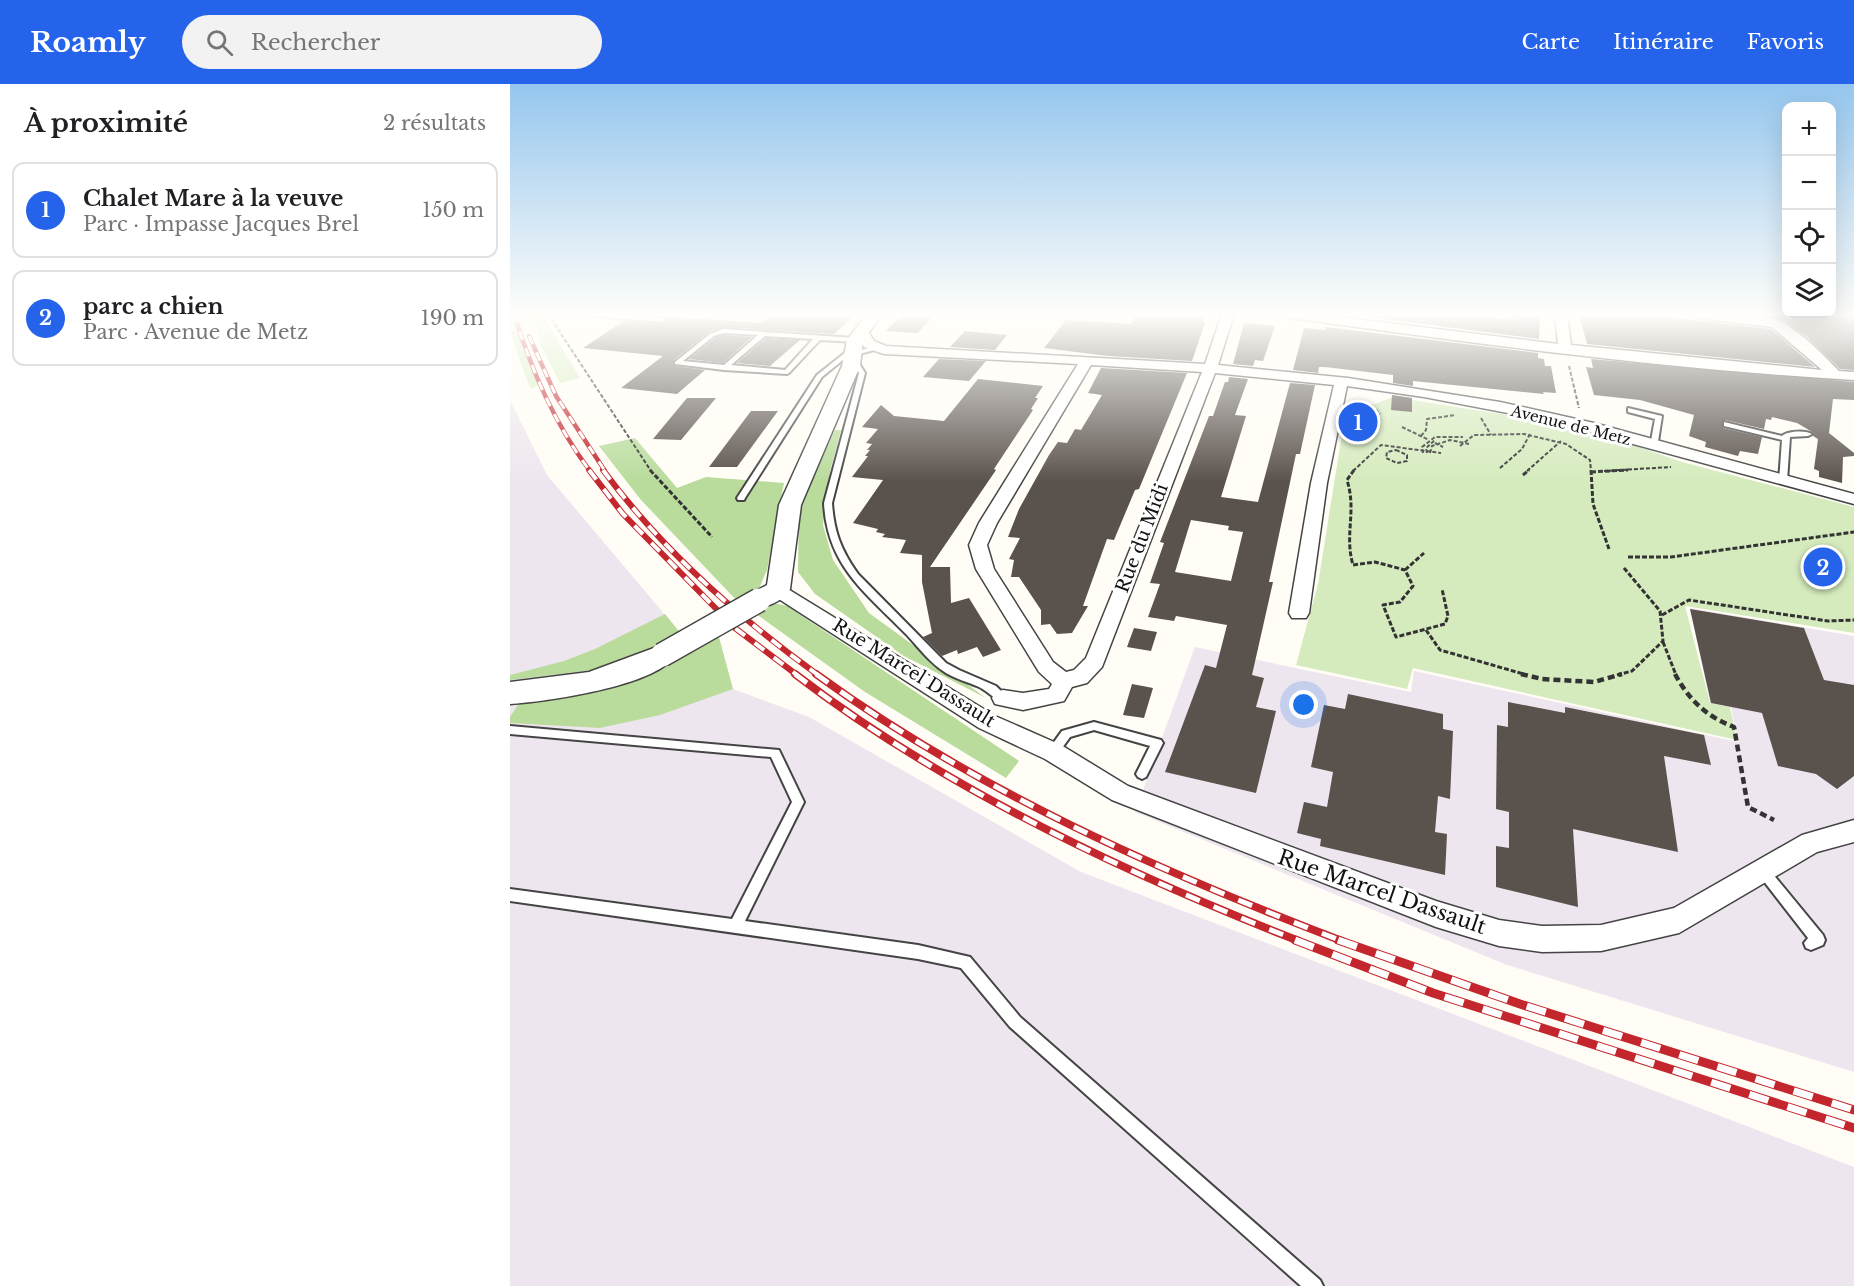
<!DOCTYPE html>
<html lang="fr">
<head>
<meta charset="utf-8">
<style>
  body { margin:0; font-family:"Libre Baskerville",serif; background:#f2f2f2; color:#202124 }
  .controls { position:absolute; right:18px; top:18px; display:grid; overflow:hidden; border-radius:12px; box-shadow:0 6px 24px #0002 }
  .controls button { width:54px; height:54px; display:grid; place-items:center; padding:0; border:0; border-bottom:2px solid #e0e0e0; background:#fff; color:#202124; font:30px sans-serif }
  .you { position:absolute; left:794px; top:621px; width:21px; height:21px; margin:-15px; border:4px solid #fff; border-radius:50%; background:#1a73e8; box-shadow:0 0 0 9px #1a73e833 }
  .badge { display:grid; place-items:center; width:39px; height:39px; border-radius:50%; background:#2563eb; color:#fff; font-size:20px; font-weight:700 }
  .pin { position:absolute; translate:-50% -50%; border:3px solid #fff; box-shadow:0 2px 6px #0006 }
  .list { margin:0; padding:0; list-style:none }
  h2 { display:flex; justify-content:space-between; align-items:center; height:78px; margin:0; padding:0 24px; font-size:26px }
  h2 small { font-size:20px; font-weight:400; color:#757577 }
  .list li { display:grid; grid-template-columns:39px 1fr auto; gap:18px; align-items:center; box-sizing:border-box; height:96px; margin:0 12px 12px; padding:0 12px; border:2px solid #e0e0e0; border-radius:12px }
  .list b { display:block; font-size:22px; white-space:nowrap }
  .list p { margin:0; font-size:20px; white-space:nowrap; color:#757577 }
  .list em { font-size:20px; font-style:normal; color:#757577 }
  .icon { flex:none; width:33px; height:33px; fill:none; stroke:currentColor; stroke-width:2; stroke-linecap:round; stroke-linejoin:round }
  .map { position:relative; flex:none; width:1344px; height:1202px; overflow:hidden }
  header { display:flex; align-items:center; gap:36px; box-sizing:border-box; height:84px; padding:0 30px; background:#2563eb; color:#fff }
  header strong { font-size:28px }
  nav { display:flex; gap:33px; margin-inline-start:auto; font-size:21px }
  .search { width:420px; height:54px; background:#f2f2f2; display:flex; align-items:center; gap:15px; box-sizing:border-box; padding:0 21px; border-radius:33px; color:#757577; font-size:22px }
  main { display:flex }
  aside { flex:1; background:#fff }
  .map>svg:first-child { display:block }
  .industrial { fill:#eee6ef }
  .green { fill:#d5ebbd }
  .forest { fill:#b9dc9c }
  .building { fill:#5a524d; fill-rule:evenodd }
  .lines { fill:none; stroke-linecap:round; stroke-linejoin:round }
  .service-casing { stroke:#444; stroke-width:4 }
  .minor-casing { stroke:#444; stroke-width:3 }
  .tertiary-casing { stroke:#444; stroke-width:3 }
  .path-far2 { stroke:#333; stroke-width:2; stroke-dasharray:4 2; stroke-linecap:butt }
  .path-far1 { stroke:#333; stroke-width:3; stroke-dasharray:5 2; stroke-linecap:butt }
  .path { stroke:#333; stroke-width:4.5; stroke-dasharray:7 4; stroke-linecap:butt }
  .service { fill:#fff; fill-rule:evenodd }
  .minor { fill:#fff; fill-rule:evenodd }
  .tertiary { fill:#fff; fill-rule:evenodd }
  .rail-far3-casing { stroke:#c4262e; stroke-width:4.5 }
  .rail-far2-casing { stroke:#c4262e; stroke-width:6 }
  .rail-far1-casing { stroke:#c4262e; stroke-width:8 }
  .rail-casing { stroke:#c4262e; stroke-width:9 }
  .rail-far3 { stroke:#fff; stroke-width:3; stroke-dasharray:9; stroke-linecap:butt }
  .rail-far2 { stroke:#fff; stroke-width:4; stroke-dasharray:12; stroke-linecap:butt }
  .rail-far1 { stroke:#fff; stroke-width:5; stroke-dasharray:15; stroke-linecap:butt }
  .rail { stroke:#fff; stroke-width:7; stroke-dasharray:20; stroke-linecap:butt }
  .tertiary-bridge-casing { stroke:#444; stroke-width:26; stroke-linecap:butt }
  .tertiary-bridge { stroke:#fff; stroke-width:23 }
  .labels { text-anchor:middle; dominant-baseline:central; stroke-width:6; stroke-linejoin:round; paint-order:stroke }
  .far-street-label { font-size:15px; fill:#111; stroke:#fff }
  .street-label { font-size:18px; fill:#111; stroke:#fff }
  .near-street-label { font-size:21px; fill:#111; stroke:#fff }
</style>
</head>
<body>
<header>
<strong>Roamly</strong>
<div class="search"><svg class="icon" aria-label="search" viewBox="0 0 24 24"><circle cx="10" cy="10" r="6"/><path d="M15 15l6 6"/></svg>Rechercher</div>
<nav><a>Carte</a><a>Itinéraire</a><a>Favoris</a></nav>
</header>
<main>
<aside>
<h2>À proximité<small>2 résultats</small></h2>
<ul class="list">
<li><span class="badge">1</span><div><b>Chalet Mare à la veuve</b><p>Parc · Impasse Jacques Brel</p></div><em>150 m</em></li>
<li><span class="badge">2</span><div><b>parc a chien</b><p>Parc · Avenue de Metz</p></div><em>190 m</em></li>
</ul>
</aside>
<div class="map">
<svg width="1344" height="1202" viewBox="0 0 1344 1202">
  <rect width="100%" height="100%" fill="#fffdf5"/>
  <!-- industrial -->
  <path class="industrial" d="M0 316 37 391 172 551 207 546 223 605 299 633 571 788 1344 1083V1202H0Z
    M1180 524 1344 552V988L997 881 625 728 685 563 901 608 904 587 1228 658 1221 623 1200 619Z"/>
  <!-- green -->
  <path class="green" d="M0 230H6L14 266 28 301 21 305C11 280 0 256 0 230Z
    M23 230H32L70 294 50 299 31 262Z
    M883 313 1042 338 1063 349 1085 348 1172 378 1344 423V549L1175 522 1200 619 1220 623 1227 656 903 584 897 605 786 581 808 500 835 331Z"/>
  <!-- forest -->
  <path class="forest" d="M325 346H331L320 387 313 441 323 476 359 529 476 614 394 572 305 510 288 488 289 424Z
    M125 354 167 404 196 393 274 399 257 486 247 509 230 520 131 416 89 362Z
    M264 519 277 522 509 677 496 694 355 608 242 527Z
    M155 530 172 551 91 585 0 596V591L54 577 85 565Z
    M207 546 223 605 150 631 90 644 0 639V633L9 619 72 610 118 596Z"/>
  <!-- building -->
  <path class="building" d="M125 230 251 239 262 230H346L324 250 213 243 199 248 164 276 165 282 195 286 167 310 111 304 153 272 73 264 114 237 151 240 156 237 151 232Z
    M392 230H424L408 249 376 247Z
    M633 230H695L692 239H695L682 277 598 272 534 264 556 236 621 240 626 231Z
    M836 230H962L1003 236 1004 230 1030 233 1029 255Z
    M1069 230H1131L1261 245 1305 283 1077 260Z
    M1244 230H1344V286L1330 285 1296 252 1272 236Z
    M734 239 765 242 753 277 745 276 743 282 723 280Z
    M816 243 1028 269V274L1034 275 1035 282H1041L1046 309 1033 308 1034 310 903 297V302L883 299V291L815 283H809L808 289 783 286 794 244 815 246Z
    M455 247 497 251 485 266 440 263Z
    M214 251 242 253 213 279 179 275 205 254Z
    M256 254 290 256 260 282 227 279Z
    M429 275 476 277 459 297 413 293Z
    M1081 275 1344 298V316L1323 315 1319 349 1344 369V372L1333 373 1332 399 1309 393V387L1304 385 1308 355 1303 352 1304 349 1287 339 1262 333 1261 336 1256 335 1254 345 1215 336 1212 338 1213 344 1252 353 1248 370 1230 367 1228 372 1195 363 1196 358 1179 352 1184 331 1130 316 1084 311 1076 283 1083 284Z
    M591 284 677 289 629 405 625 406 604 456 597 455 573 522H578L562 549 547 550 540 540 531 541V526L509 493H501L504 476 499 475 510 454 498 453 509 425 539 371 548 358 557 359 565 345 571 346 592 311 578 309Z
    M719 293 738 295 725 331 736 332 711 413 748 418 780 299 805 301 790 370H786L759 498H763L742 591 754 594 746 623 766 627 746 709 655 688 695 581 706 584 717 541 666 532 664 537 638 533 650 500 640 499 654 459 650 458 699 332H703L715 298H718ZM681 436 719 442 718 446 733 448 721 497 665 488Z
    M468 295 533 302 525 314H528L521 325 523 326 484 385 486 386 420 483H440L441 519 459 514 491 566 473 573 467 563 448 570 447 566 432 572 413 553 422 549 412 498V471L390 469 396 456 372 453 375 450 366 448 368 445 343 439 373 396 342 393 358 372H355L360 366H357L362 360 356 359 368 345 352 343 371 321 384 332 434 337Z
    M882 311 902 314V328L881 326Z
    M177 314H206L171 356 143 355Z
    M241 327H268L227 383H199Z
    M1180 525 1294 544 1314 596 1344 601V692L1327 705 1306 690 1268 682 1252 629 1201 619Z
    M624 544 647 548 641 567 617 563Z
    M622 600 643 604 634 634 613 631Z
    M838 610 933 630V645L943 647 940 715 928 712 925 748 937 750 935 791 810 762 811 755 787 749 794 718 817 723 823 688 801 683 814 621 835 625Z
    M998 618 1055 629V623L1194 651 1201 681 1154 672 1168 768 1063 745 1068 823 986 803V762L999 764V728L986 725 987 641 998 643Z"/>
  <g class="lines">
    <defs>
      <path id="service" d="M81 230H100L151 234 154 236 151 238 84 232Z
        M213 245 345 254 348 256 345 258 310 256 279 289 277 290 214 286 165 280V278L200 250ZM214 249 248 251 214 281 173 277 204 252ZM255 252 303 255 275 286 221 281Z
        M366 262 368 263V265L342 272 339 271 312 293 235 414 234 416H228L227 414 307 291 341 264H345L346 265 344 268Z
        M341 280 350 281 355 289 322 419C324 448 331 466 348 490L436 579 449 586 486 602 498 614 497 617C487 619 478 607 469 603 458 598 446 595 436 589 420 579 409 564 396 550 356 509 317 482 314 419L349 289 346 284 339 283 338 282Z
        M1118 324 1152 332 1147 364 1140 362 1145 335 1118 328Z
        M1214 338 1272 352C1277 347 1295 346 1302 350L1298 352 1280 353 1277 397 1273 399 1269 397 1272 356 1214 342Z
        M584 638 651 656 653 659 636 693 632 695 628 693 626 690 640 662 584 646 560 653 547 671 543 673 539 671 537 668 539 665 552 647Z
        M0 642 269 666 294 718 235 837 408 861 460 873 510 933 810 1196 813 1202H791L500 943 451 884 408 875 0 817V805L222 835 282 718 261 673 0 650Z
        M1253 781 1257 783 1313 851 1315 856 1313 861 1301 866 1296 864 1294 859 1298 854 1249 791 1247 787 1249 783Z"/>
      <path id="minor" d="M712 230H724L708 281 838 294 990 318 1084 339 1344 410V420L1035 336 914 313 837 302 817 399 799 529 796 534H782L779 529 801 399 824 301 705 289 592 583 577 599 562 603 554 617 513 626 485 620 482 614 485 608 493 606 513 609 539 605 542 600 529 588 466 485 459 461 469 439 568 280 374 270 354 263 346 247 348 244H356L364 257 376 262 695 280ZM581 281 692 288 576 574 564 586 556 588 543 578 484 485 477 461 487 439Z
        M775 230H805L1048 260 1045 230H1057L1061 261 1312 286 1262 243 1188 234 1182 230C1199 228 1256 230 1271 238 1293 249 1312 270 1329 287L1344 288V296C1156 285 968 260 781 234Z
        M268 499 485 632 551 661 618 702 926 817 989 836 1032 842 1091 841 1164 824 1292 751 1344 736V758L1307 768 1169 849 1091 867 1032 868 989 862 926 843 602 716 535 675 469 644 261 510 259 505 261 500Z"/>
      <path id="tertiary" d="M357 230H373L353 256 350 282 291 421 280 505C272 518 254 526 240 522L237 516 240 510 257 501 269 421 332 282 337 256Z
        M152 561 161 564 165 571C148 602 34 618 0 620V598L79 588Z"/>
    </defs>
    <!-- service casing -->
    <use href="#service" class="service-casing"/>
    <!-- minor casing -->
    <use href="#minor" class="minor-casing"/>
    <!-- tertiary casing -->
    <use href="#tertiary" class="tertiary-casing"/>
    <!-- path-far2 -->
    <path class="path-far2" d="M38 230 141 387
      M1059 282 1069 324
      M861 321 870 330
      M971 334 981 351
      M892 343 919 356
      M911 352 916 346 917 335 946 331
      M925 359 933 363
      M950 362 964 351 1014 350 1056 360 1080 376 1081 387
      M886 366 897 371V377L887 379 876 374 877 368Z
      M913 369 912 363 925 353H953
      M917 369 916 364 925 356
      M920 369 922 362 940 356 959 360
      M990 384 1012 365 1020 350
      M843 387 871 361 931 369
      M1017 387 1051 357
      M1094 387 1161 383"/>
    <!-- path-far1 -->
    <path class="path-far1" d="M140 386 202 453
      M844 386 837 396C847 428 834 450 843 481L865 478 895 486 903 502 890 518 873 521 886 553 935 540 938 532 932 505
      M1081 386 1083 420 1099 465
      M1081 388 1118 386
      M1013 391 1019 386
      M1118 473H1161L1344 448
      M895 486 914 469
      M1152 531 1179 516 1318 537 1344 536
      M916 546 930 566 1017 591
      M1153 558 1166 591
      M1107 591 1122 587 1153 557 1150 527 1114 484"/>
    <!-- path -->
    <path class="path" d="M1011 590 1032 595 1084 598 1112 590
      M1165 590C1179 616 1197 633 1224 643L1238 723 1264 736"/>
    <!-- service -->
    <use href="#service" class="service"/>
    <!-- minor -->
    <use href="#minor" class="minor"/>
    <!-- tertiary -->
    <use href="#tertiary" class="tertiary"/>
    <defs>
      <path id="rail-far3" d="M4 230C22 287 44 339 80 387
        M19 252 46 312 95 387"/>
      <path id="rail-far2" d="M79 386 113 430 225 544 287 591
        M93 386C152 466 228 533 308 591"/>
      <path id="rail-far1" d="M285 590C432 703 616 790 789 857
        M306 590C465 706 649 787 832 857"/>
      <path id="rail" d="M785 856 923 909 1344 1044
        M828 856 1010 920 1344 1026"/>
    </defs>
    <!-- rail-far3 casing -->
    <use href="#rail-far3" class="rail-far3-casing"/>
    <!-- rail-far2 casing -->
    <use href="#rail-far2" class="rail-far2-casing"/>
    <!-- rail-far1 casing -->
    <use href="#rail-far1" class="rail-far1-casing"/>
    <!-- rail casing -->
    <use href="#rail" class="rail-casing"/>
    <!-- rail-far3 -->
    <use href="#rail-far3" class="rail-far3"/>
    <!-- rail-far2 -->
    <use href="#rail-far2" class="rail-far2"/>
    <!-- rail-far1 -->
    <use href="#rail-far1" class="rail-far1"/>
    <!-- rail -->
    <use href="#rail" class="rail"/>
    <defs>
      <path id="tertiary-bridge" d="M152 571 249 516"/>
    </defs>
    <!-- tertiary-bridge casing -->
    <use href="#tertiary-bridge" class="tertiary-bridge-casing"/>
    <!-- tertiary-bridge -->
    <use href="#tertiary-bridge" class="tertiary-bridge"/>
  </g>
  <!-- sky -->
  <linearGradient id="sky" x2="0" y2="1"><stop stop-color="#95c6ee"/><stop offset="0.58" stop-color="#fffefa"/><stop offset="1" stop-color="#fffefa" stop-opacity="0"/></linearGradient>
  <rect width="1344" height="398" fill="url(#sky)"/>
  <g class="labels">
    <!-- far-street labels -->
    <g class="far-street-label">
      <text transform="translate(1061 341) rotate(14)">Avenue de Metz</text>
    </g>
    <!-- street labels -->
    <g class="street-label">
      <text transform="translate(632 454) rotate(-69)">Rue du Midi</text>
      <text transform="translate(404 589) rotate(32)">Rue Marcel Dassault</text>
    </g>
    <!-- near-street labels -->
    <g class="near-street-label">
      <text transform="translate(872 808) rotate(19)">Rue Marcel Dassault</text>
    </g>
  </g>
</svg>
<div class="controls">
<button>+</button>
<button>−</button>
<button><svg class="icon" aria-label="locate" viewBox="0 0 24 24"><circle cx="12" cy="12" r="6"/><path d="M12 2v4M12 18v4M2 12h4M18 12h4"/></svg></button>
<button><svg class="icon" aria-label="layers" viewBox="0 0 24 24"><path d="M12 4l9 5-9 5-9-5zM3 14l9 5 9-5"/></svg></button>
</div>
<div class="you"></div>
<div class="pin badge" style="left:848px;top:338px">1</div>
<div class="pin badge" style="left:1313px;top:483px">2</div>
</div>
</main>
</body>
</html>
